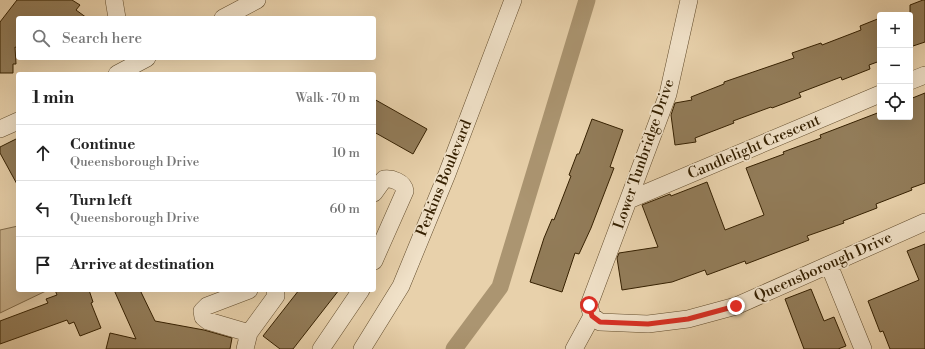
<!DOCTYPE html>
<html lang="en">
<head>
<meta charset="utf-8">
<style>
  body { margin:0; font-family:"Libre Bodoni",serif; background:#f6f6f6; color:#222 }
  .controls { position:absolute; right:12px; top:12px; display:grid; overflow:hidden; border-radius:4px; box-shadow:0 4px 16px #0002 }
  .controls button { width:36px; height:36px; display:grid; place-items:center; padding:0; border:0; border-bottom:1px solid #e0e0e0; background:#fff; color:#222; font:20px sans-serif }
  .stop { position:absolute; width:12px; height:12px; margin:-9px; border:3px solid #d93025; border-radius:50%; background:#fff }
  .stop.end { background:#d93025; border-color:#fff; box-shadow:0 1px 4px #0008 }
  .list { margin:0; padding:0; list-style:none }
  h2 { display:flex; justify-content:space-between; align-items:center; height:52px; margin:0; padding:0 16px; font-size:17px }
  h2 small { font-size:13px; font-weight:400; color:#767676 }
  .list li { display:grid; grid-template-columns:26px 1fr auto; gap:12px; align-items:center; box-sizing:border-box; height:56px; padding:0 16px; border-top:1px solid #e0e0e0 }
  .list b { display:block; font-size:15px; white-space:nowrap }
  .list p { margin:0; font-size:13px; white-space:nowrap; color:#767676 }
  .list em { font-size:13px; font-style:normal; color:#767676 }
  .icon { flex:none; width:22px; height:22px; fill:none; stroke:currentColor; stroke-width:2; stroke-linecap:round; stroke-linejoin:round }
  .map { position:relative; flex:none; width:925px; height:349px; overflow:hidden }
  .search { position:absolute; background:#fff; box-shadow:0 4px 16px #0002; left:16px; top:16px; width:360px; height:44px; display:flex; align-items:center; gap:10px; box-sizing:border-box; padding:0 14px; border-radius:4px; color:#767676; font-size:15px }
  .panel { position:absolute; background:#fff; box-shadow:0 4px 16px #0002; left:16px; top:72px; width:360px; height:220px; border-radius:4px }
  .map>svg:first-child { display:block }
  .green { fill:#cab38e; stroke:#806a48 }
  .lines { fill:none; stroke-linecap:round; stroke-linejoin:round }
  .canal { stroke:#ab9571; stroke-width:17 }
  .building { fill:#927c59; stroke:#352001 }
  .minor-casing { stroke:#624c2c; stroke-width:18 }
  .minor { stroke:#f0e1c8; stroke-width:17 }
  .route { stroke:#d93025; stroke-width:5 }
  .labels { text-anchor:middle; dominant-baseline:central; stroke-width:3.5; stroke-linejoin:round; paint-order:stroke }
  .street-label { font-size:15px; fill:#352001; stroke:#f0e1c8 }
</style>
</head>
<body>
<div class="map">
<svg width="925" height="349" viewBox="0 0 925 349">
  <rect width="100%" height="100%" fill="#e8d1ab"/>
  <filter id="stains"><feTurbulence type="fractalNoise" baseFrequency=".005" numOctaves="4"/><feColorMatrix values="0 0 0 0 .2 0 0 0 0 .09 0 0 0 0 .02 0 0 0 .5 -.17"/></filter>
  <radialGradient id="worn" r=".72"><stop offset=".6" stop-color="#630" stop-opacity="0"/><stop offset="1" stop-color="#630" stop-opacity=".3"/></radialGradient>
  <!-- green -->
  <path class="green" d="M18 226V290H48L0 313V230Z"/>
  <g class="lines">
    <!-- canal -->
    <path class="canal" d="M454 349 500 287 587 0"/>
  </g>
  <!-- building -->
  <path class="building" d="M17 0H72L80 5 76 10 87 18H18V48L15 47 16 64H13V73H0V22Z
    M923 0H925V42L910 47V5Z
    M880 18V61L869 65 870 69 842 80 841 77 799 93 801 97 772 108 771 107 733 121 734 123 695 138 696 142 675 145 671 115 675 103 692 100 691 97 724 84V82L794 58 792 53 821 43 822 45 861 30 860 26Z
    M925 93V183L911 188 912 190 876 204 877 208 843 221 844 223 807 236 809 240 746 264 745 261 707 275 705 270 672 282 622 290 617 258 619 253 658 247 642 205 670 194 671 196 707 182 725 230 764 215 746 168 784 154 783 152 821 138 820 135 880 112V117H910V99Z
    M374 99 427 129 413 154 374 132Z
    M592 119 623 130 610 167 614 168 591 228 579 254 575 253 562 292 530 282 544 238 552 219 554 220 571 176 569 175 577 154H579Z
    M18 138V186L0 153V147Z
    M925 244V349H890L883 331 880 332 868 301 919 280 907 251Z
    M811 289 824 321 834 317 846 346 838 349H804L785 299Z
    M55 290H89L93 302 91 303 101 328 80 336 74 322 69 324 67 320 0 344V321L48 303 46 299 57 295Z
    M114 290H140L155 321 204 330 232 338 230 349H106L110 333 136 339Z
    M299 290H339L293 349H280L263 336Z"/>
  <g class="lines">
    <defs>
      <path id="minor" d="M114 0 117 18
        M689 0 668 94 589 305 592 316 600 322 648 324 688 319 736 306 925 222
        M223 18 257 0
        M117 74 147 58
        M910 81 925 75
        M0 129 18 121
        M374 193 384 179C392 178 404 182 405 191L374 261
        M629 200 880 94
        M829 265 863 349
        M249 333 208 321 203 317 202 311 207 306 249 290
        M245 349 249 333 276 296 275 290
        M321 349 361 290
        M362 349 401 286 447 174 513 0
        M574 349 592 316"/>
    </defs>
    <!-- minor casing -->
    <use href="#minor" class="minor-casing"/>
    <!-- minor -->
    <use href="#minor" class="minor"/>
  </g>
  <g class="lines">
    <!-- route -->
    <path class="route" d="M589 305 592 316 600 322 648 324 688 319 736 306"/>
  </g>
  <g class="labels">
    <!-- street labels -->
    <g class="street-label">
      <text transform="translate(754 147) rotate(-23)">Candlelight Crescent</text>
      <text transform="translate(644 154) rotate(-71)">Lower Tunbridge Drive</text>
      <text transform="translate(444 178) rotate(-68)">Perkins Boulevard</text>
      <text transform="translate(823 267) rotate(-24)">Queensborough Drive</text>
    </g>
  </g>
  <rect width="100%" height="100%" filter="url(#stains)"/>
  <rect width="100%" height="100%" fill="url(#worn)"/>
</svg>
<div class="controls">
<button>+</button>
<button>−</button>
<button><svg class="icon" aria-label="locate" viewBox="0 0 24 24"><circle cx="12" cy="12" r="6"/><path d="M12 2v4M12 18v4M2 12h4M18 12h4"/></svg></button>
</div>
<div class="stop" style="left:589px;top:305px"></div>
<div class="stop end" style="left:736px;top:306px"></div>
<div class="search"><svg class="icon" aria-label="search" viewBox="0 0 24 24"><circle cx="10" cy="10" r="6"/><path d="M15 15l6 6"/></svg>Search here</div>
<section class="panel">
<h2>1 min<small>Walk · 70 m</small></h2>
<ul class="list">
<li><svg class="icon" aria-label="ahead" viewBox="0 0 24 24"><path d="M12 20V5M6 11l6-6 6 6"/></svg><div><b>Continue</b><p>Queensborough Drive</p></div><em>10 m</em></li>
<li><svg class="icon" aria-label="left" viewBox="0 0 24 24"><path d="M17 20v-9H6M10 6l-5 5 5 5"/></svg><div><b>Turn left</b><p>Queensborough Drive</p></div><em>60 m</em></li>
<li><svg class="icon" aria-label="arrive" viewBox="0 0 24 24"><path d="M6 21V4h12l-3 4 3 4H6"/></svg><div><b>Arrive at destination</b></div></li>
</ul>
</section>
</div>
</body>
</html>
